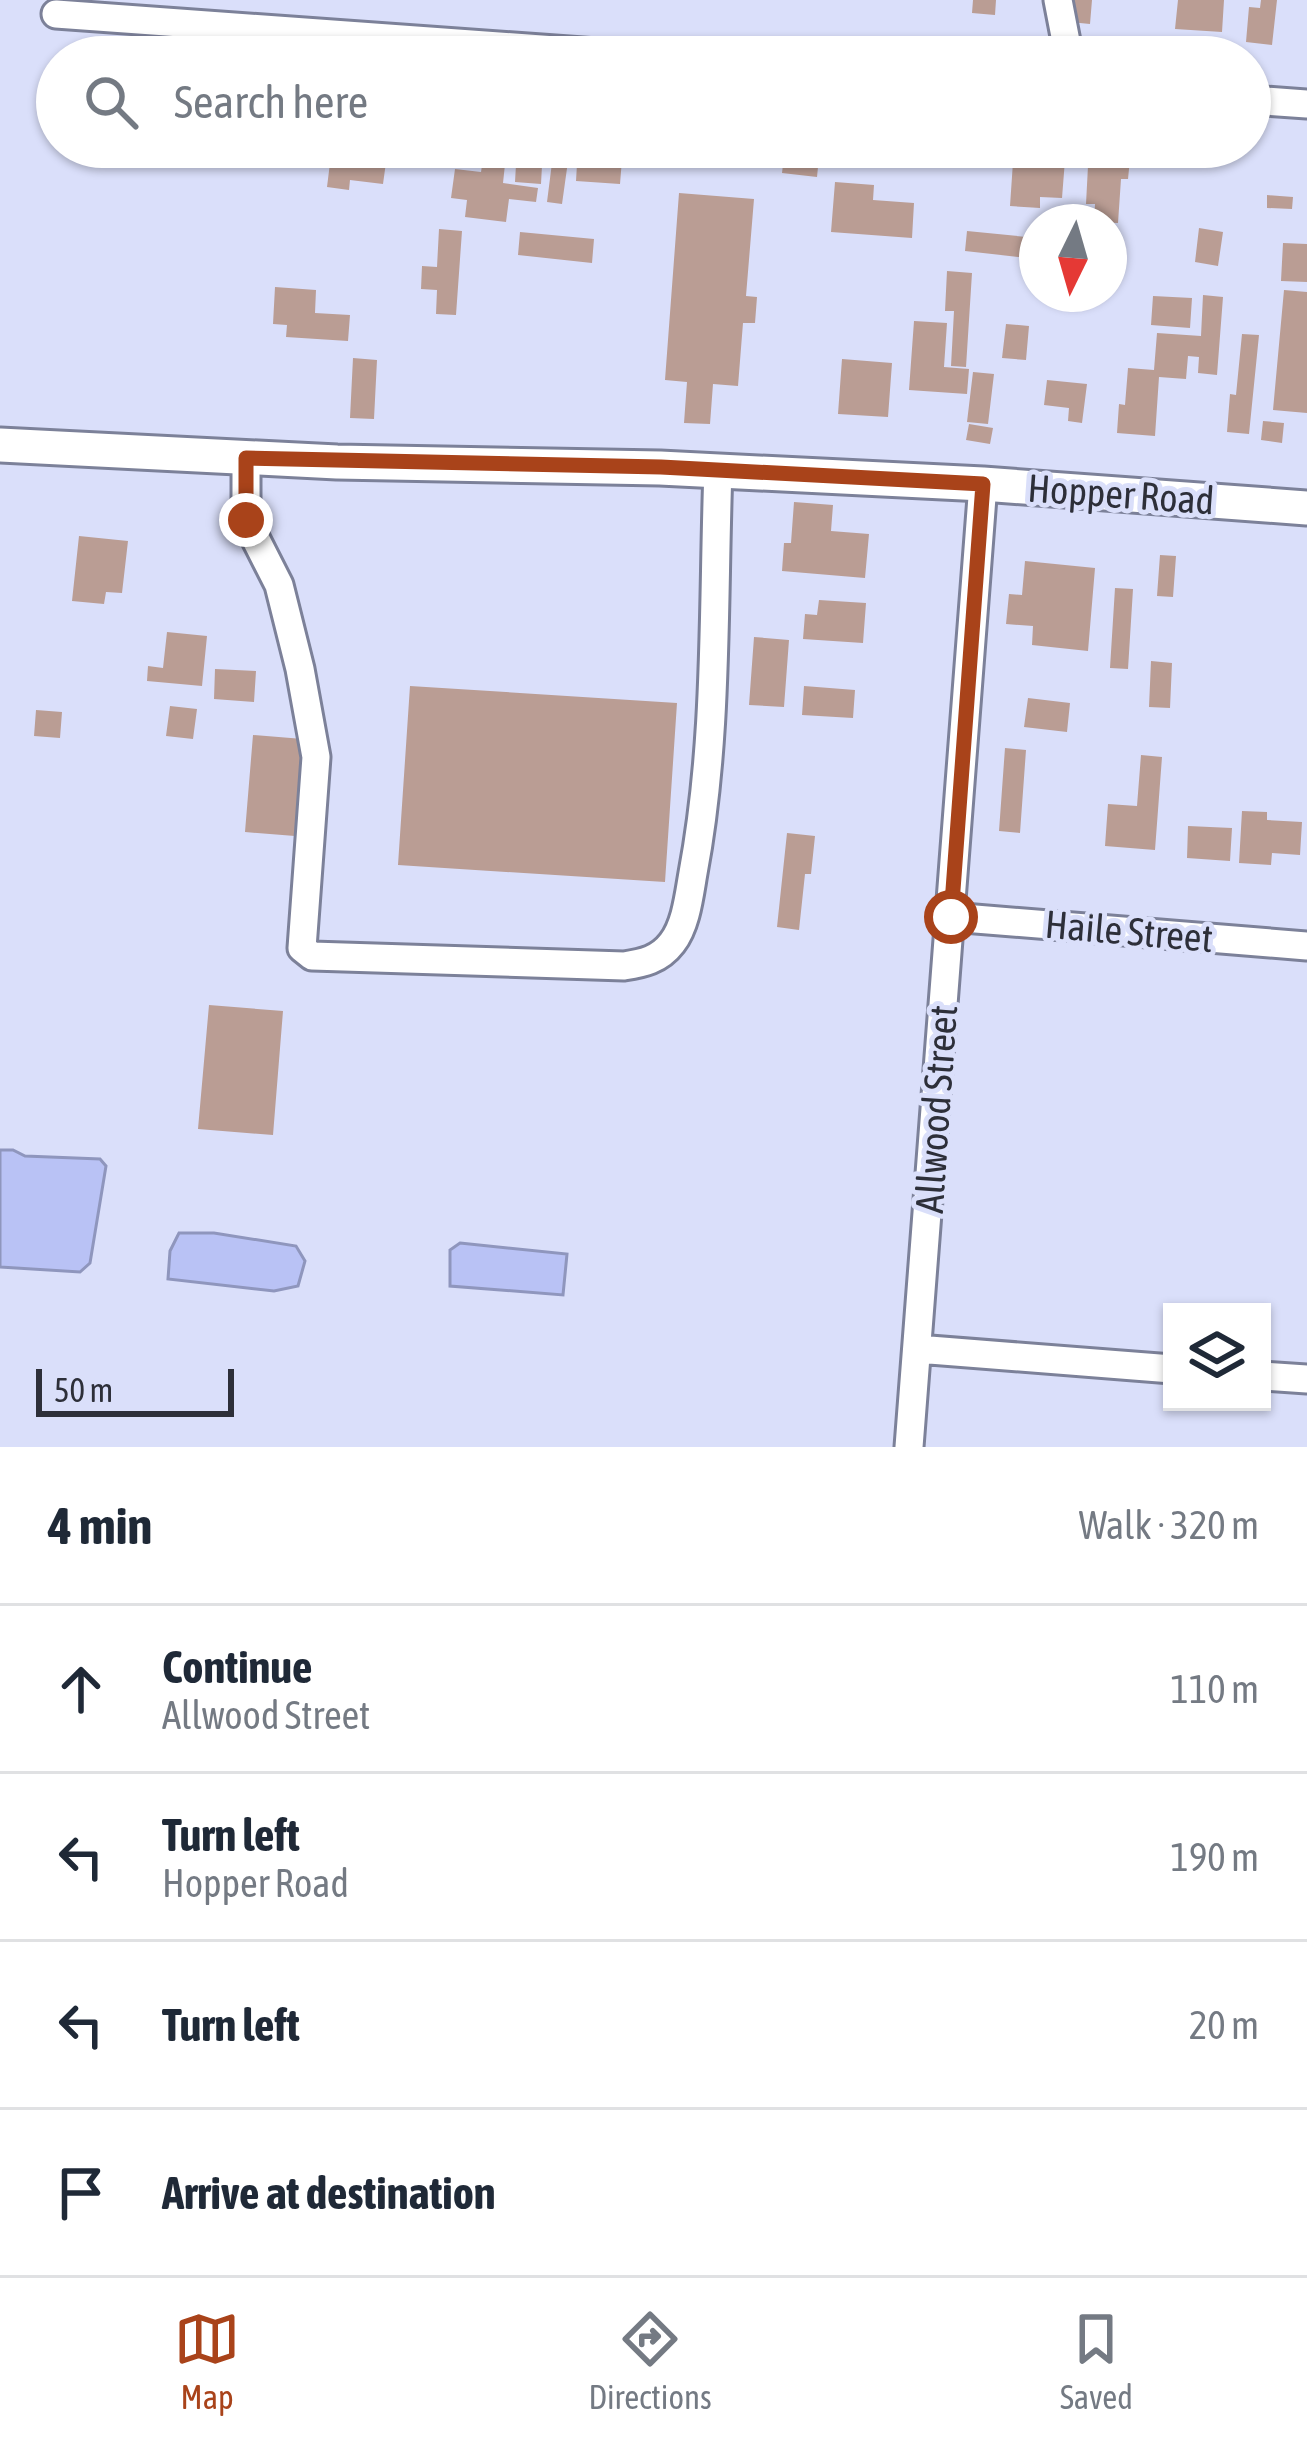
<!DOCTYPE html>
<html lang="en">
<head>
<meta charset="utf-8">
<style>
  body { margin:0; font-family:"Asap Condensed",sans-serif; background:#f6f6f7; color:#1f2937 }
  .controls { position:absolute; right:36px; bottom:36px; display:grid; overflow:hidden; border-radius:0px; box-shadow:0 3px 9px #0004 }
  .controls button { width:108px; height:108px; display:grid; place-items:center; padding:0; border:0; border-bottom:3px solid #e0e1e3; background:#fff; color:#1f2937; font:60px sans-serif }
  .compass { position:absolute; left:1019px; top:204px; width:108px; height:108px; border-radius:50%; background:#fff; box-shadow:0 3px 9px #0004; rotate:185deg }
  .scale { position:absolute; left:36px; bottom:30px; width:198px; box-sizing:border-box; padding-left:12px; border:6px solid #2d2f39; border-top:0; font-size:33px; line-height:42px; white-space:nowrap; color:#2d2f39; -webkit-text-stroke:9px #dadffa; paint-order:stroke }
  .stop { position:absolute; width:36px; height:36px; margin:-27px; border:9px solid #a9431a; border-radius:50%; background:#fff }
  .stop.end { background:#a9431a; border-color:#fff; box-shadow:0 3px 12px #0008 }
  .list { margin:0; padding:0; list-style:none }
  h2 { display:flex; justify-content:space-between; align-items:center; height:156px; margin:0; padding:0 48px; font-size:51px }
  h2 small { font-size:39px; font-weight:400; color:#747a83 }
  .list li { display:grid; grid-template-columns:78px 1fr auto; gap:36px; align-items:center; box-sizing:border-box; height:168px; padding:0 48px; border-top:3px solid #e0e1e3 }
  .list b { display:block; font-size:45px; white-space:nowrap }
  .list p { margin:0; font-size:39px; white-space:nowrap; color:#747a83 }
  .list em { font-size:39px; font-style:normal; color:#747a83 }
  .icon { flex:none; width:66px; height:66px; fill:none; stroke:currentColor; stroke-width:2; stroke-linecap:round; stroke-linejoin:round }
  .map { position:relative; flex:none; width:1307px; height:1447px; overflow:hidden }
  .search { position:absolute; background:#fff; box-shadow:0 3px 9px #0004; left:36px; right:36px; top:36px; height:132px; display:flex; align-items:center; gap:30px; box-sizing:border-box; padding:0 42px; border-radius:66px; color:#747a83; font-size:45px }
  .sheet { height:828px; background:#fff }
  nav { display:flex; justify-content:space-around; align-items:center; box-sizing:border-box; height:168px; border-top:3px solid #e0e1e3; background:#fff; font-size:33px; color:#747a83 }
  nav a { display:grid; justify-items:center; gap:6px }
  nav .on { color:#a9431a }
  .map>svg:first-child { display:block }
  .water { fill:#b9c2f5; stroke:#8f96bd; stroke-width:3 }
  .building { fill:#ba9d94 }
  .lines { fill:none; stroke-linecap:round; stroke-linejoin:round }
  .minor-casing { stroke:#7c8199; stroke-width:33 }
  .major-casing { stroke:#7c8199; stroke-width:39 }
  .minor { stroke:#fff; stroke-width:27 }
  .major { stroke:#fff; stroke-width:33 }
  .route { stroke:#a9431a; stroke-width:15 }
  .labels { text-anchor:middle; dominant-baseline:central; stroke-width:10; stroke-linejoin:round; paint-order:stroke }
  .street-label { font-size:39px; fill:#2d2f39; stroke:#dadffa }
</style>
</head>
<body>
<div class="map">
<svg width="1307" height="1447" viewBox="0 0 1307 1447">
  <rect width="100%" height="100%" fill="#dadffa"/>
  <!-- water -->
  <path class="water" d="M0 1150H13L25 1156 100 1159 106 1166 90 1263 80 1272 0 1267Z
    M179 1233H214L296 1246 305 1261 298 1286 274 1291 168 1279 170 1251Z
    M460 1243 567 1254 563 1295 450 1286V1250Z"/>
  <!-- building -->
  <path class="building" d="M973 0H996L995 15 972 13Z
    M1071 0H1092L1090 24 1070 22Z
    M1178 0H1224L1222 32 1175 29Z
    M1261 0H1277L1272 45 1246 42 1249 7 1260 8Z
    M332 147H370L369 153 387 155 383 184 350 180 349 190 327 187Z
    M404 147H439L437 168 402 164Z
    M517 147H543L541 184 515 182Z
    M554 147H570L562 204 547 202Z
    M578 147H623L620 184 576 181Z
    M785 147H820L817 177 782 173Z
    M1014 147H1066L1062 198 1040 197V208L1010 206Z
    M1089 147 1131 149 1128 179H1121L1118 223 1094 222 1095 204H1086Z
    M484 152 506 155 503 183 538 188 536 202 509 199 506 222 465 217 467 200 451 198 455 169 481 172Z
    M835 182 874 185 873 200 914 203 912 238 831 232Z
    M679 193 754 199 746 296 757 297 755 323H743L738 386 713 384 710 424 684 423 687 382 665 380Z
    M1267 195 1293 197 1292 209 1267 208Z
    M1199 228 1223 232 1218 266 1195 262Z
    M439 229 462 231 456 315 436 314 437 290 421 289 422 266 437 267Z
    M967 231 1037 238V259L965 251Z
    M520 232 594 239 592 263 518 255Z
    M1283 243 1307 244V282L1281 281Z
    M947 271 972 273 966 367 951 366 954 311H945Z
    M275 287 316 290 315 313 350 315 348 341 286 337 287 325 273 324Z
    M1284 290 1307 292V413L1273 410Z
    M1203 295 1223 297 1217 375 1198 373 1199 357 1188 356 1186 379 1159 377 1155 436 1117 433 1119 404 1125 405 1128 368 1154 370 1157 333 1201 336Z
    M1153 296 1192 298 1190 328 1151 325Z
    M914 321 947 323 944 367 969 369 967 394 909 390Z
    M1006 324 1029 326 1026 360 1002 358Z
    M1242 334 1259 335 1249 434 1227 432 1230 394 1236 395Z
    M353 358 377 360 374 419 350 418Z
    M842 359 892 363 888 417 838 414Z
    M973 372 994 374 988 424 967 422Z
    M1047 380 1087 384 1082 423 1068 421 1069 408 1044 405Z
    M1263 421 1284 423 1282 443 1261 440Z
    M969 424 993 428 990 444 966 440Z
    M794 502 833 505 831 531 869 534 865 578 782 571 784 543H791Z
    M79 536 128 541 122 593 106 592 104 604 72 601Z
    M1160 555 1176 556 1173 597 1157 596Z
    M1025 561 1095 568 1088 651 1032 645 1033 626 1006 624 1009 594 1022 595Z
    M1115 588 1133 589 1128 669 1110 668Z
    M819 600 866 603 863 643 803 639 805 614 817 615Z
    M167 632 207 636 202 686 147 681 148 666 163 668Z
    M754 637 789 640 784 707 749 705Z
    M1151 661 1172 663 1170 708 1149 707Z
    M215 669 256 671 254 702 214 699Z
    M410 686 677 703 665 882 398 865Z
    M804 686 855 690 853 718 802 715Z
    M1028 698 1070 703 1067 732 1024 727Z
    M170 706 197 709 193 739 166 736Z
    M36 710 62 712 60 738 34 736Z
    M253 735 303 739 295 836 245 832Z
    M1005 748 1026 750 1020 833 999 831Z
    M1141 755 1162 757 1155 850 1105 846 1108 804 1137 806Z
    M1242 811 1267 812V820L1302 822 1300 855 1272 853 1271 865 1239 863Z
    M1188 826 1232 828 1230 861 1187 858Z
    M787 833 815 836 811 874H805L799 930 777 927Z
    M209 1005 283 1011 273 1135 198 1129Z"/>
  <g class="lines">
    <defs>
      <path id="minor" d="M1058 0 1069 57
        M56 14 652 57
        M1250 100 1307 104
        M246 458V520L279 585 300 669 316 757 302 948 312 956 624 966C643 963 659 960 672 943 686 925 689 896 693 873 718 740 713 605 718 470
        M951 917 1307 946
        M917 1349 1172 1369
        M1262 1376 1307 1379
        M909 1447 983 484"/>
      <path id="major" d="M0 445 337 462 660 468 983 484 1307 508"/>
    </defs>
    <!-- minor casing -->
    <use href="#minor" class="minor-casing"/>
    <!-- major casing -->
    <use href="#major" class="major-casing"/>
    <!-- minor -->
    <use href="#minor" class="minor"/>
    <!-- major -->
    <use href="#major" class="major"/>
  </g>
  <g class="lines">
    <!-- route -->
    <path class="route" d="M246 520V458L661 467 983 484 951 917"/>
  </g>
  <g class="labels">
    <!-- street labels -->
    <g class="street-label">
      <text transform="translate(1121 494) rotate(4)">Hopper Road</text>
      <text transform="translate(1129 931) rotate(5)">Haile Street</text>
      <text transform="translate(936 1109) rotate(-86)">Allwood Street</text>
    </g>
  </g>
</svg>
<div class="controls">
<button><svg class="icon" aria-label="layers" viewBox="0 0 24 24"><path d="M12 4l9 5-9 5-9-5zM3 14l9 5 9-5"/></svg></button>
</div>
<svg class="compass" viewBox="-18 -18 36 36"><path d="M0-13l5 13h-10z" fill="#e53935"/><path d="M0 13l5-13h-10z" fill="#747a83"/></svg>
<div class="scale">50 m</div>
<div class="stop" style="left:951px;top:917px"></div>
<div class="stop end" style="left:246px;top:520px"></div>
<div class="search"><svg class="icon" aria-label="search" viewBox="0 0 24 24"><circle cx="10" cy="10" r="6"/><path d="M15 15l6 6"/></svg>Search here</div>
</div>
<section class="sheet">
<h2>4 min<small>Walk · 320 m</small></h2>
<ul class="list">
<li><svg class="icon" aria-label="ahead" viewBox="0 0 24 24"><path d="M12 20V5M6 11l6-6 6 6"/></svg><div><b>Continue</b><p>Allwood Street</p></div><em>110 m</em></li>
<li><svg class="icon" aria-label="left" viewBox="0 0 24 24"><path d="M17 20v-9H6M10 6l-5 5 5 5"/></svg><div><b>Turn left</b><p>Hopper Road</p></div><em>190 m</em></li>
<li><svg class="icon" aria-label="left" viewBox="0 0 24 24"><path d="M17 20v-9H6M10 6l-5 5 5 5"/></svg><div><b>Turn left</b></div><em>20 m</em></li>
<li><svg class="icon" aria-label="arrive" viewBox="0 0 24 24"><path d="M6 21V4h12l-3 4 3 4H6"/></svg><div><b>Arrive at destination</b></div></li>
</ul>
</section>
<nav>
<a class="on"><svg class="icon" aria-label="map" viewBox="0 0 24 24"><path d="M3 6l6-2 6 2 6-2v14l-6 2-6-2-6 2zM9 4v14M15 6v14"/></svg>Map</a>
<a><svg class="icon" aria-label="directions" viewBox="0 0 24 24"><path d="M12 3l9 9-9 9-9-9zM9 14v-3h6M13 9l2 2-2 2"/></svg>Directions</a>
<a><svg class="icon" aria-label="saved" viewBox="0 0 24 24"><path d="M7 4h10v16l-5-4-5 4z"/></svg>Saved</a>
</nav>
</body>
</html>
